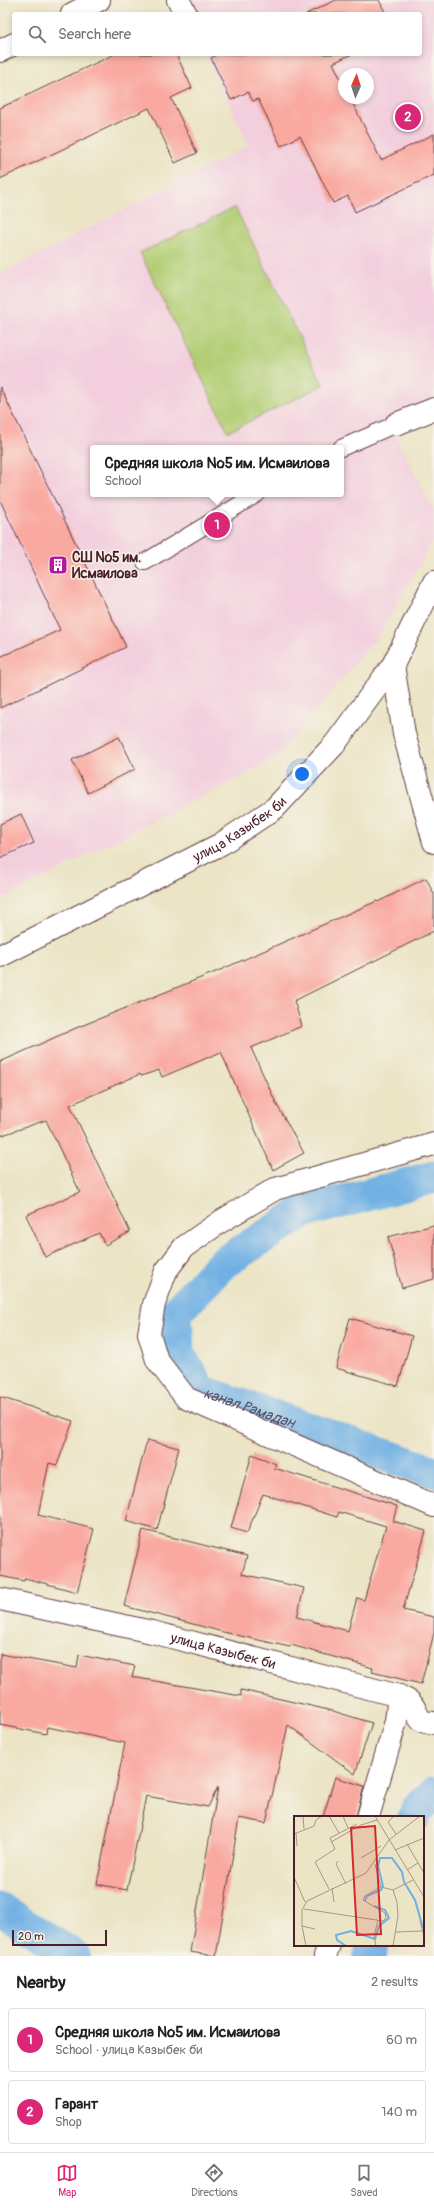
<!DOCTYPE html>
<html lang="en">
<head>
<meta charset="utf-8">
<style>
  body { margin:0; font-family:Pangolin,sans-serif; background:#f2f2f2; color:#202124 }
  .compass { position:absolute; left:338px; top:68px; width:36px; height:36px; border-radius:50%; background:#fff; box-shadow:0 2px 6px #0003; rotate:3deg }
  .scale { position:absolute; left:12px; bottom:10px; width:95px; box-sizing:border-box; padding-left:4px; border:2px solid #4a1f2b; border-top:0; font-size:11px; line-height:14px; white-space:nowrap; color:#4a1f2b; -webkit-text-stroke:3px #f7f3e8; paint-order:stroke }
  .you { position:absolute; left:302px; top:774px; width:14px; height:14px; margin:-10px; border:3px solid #fff; border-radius:50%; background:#1a73e8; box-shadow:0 0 0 6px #1a73e833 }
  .badge { display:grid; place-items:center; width:26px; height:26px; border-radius:50%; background:#db2777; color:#fff; font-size:13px; font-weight:700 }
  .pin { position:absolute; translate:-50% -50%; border:2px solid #fff; box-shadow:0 1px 4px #0006 }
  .popup { position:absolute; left:90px; top:445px; width:254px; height:52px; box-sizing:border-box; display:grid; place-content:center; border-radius:4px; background:#fff; filter:drop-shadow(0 1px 3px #0005); font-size:13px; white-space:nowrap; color:#757577 }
  .popup b { font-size:15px; color:#202124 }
  .popup::after { content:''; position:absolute; left:50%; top:100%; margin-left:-8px; border:8px solid transparent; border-top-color:#fff }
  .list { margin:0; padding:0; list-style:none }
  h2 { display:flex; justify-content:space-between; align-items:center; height:52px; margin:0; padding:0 16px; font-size:17px }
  h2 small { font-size:13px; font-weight:400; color:#757577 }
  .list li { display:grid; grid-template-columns:26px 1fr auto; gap:12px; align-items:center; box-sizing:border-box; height:64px; margin:0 8px 8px; padding:0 8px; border:1px solid #e0e0e0; border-radius:4px }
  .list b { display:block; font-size:15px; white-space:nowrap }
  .list p { margin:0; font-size:13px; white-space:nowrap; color:#757577 }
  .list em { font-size:13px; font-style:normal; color:#757577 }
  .icon { flex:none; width:22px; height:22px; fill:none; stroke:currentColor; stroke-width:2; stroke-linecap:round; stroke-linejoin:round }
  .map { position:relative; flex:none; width:434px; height:1956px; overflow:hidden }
  .search { position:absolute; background:#fff; box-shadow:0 2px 6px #0003; left:12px; right:12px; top:12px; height:44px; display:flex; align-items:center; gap:10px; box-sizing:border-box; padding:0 14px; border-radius:4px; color:#757577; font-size:15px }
  .sheet { height:196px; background:#fff }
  nav { display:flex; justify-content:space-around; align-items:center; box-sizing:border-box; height:56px; border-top:1px solid #e0e0e0; background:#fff; font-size:11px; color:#757577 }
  nav a { display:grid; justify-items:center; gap:2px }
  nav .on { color:#db2777 }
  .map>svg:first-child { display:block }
  .built { fill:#f3cfde; fill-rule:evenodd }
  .green { fill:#b1cd73; stroke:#7e764f }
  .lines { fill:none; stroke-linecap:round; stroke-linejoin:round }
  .canal { stroke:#70b0e4; stroke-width:33 }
  .building { fill:#f9a9a0 }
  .service-casing { stroke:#623d42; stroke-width:18 }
  .minor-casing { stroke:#623d42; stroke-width:24 }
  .service { stroke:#fff; stroke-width:16 }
  .minor { stroke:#fff; stroke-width:22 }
  .labels { text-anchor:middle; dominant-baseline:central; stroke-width:3; stroke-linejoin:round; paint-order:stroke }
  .poi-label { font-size:14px; font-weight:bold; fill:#4a1f2b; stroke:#f7f3e8; text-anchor:start }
  .street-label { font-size:14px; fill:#4a1f2b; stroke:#f7f3e8 }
  .water-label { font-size:15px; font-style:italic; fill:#57526c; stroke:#f7f3e8 }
  .inset-river { fill:none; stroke:#70b0e4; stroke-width:2 }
  .inset-road { fill:none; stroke:#ab9587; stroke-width:1 }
  .view { fill:#d62828; fill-opacity:0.15; stroke:#d62828; stroke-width:2 }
  .inset-edge { fill:none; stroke:#4a1f2b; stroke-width:2 }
</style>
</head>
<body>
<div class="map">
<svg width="434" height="1956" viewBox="0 0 434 1956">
  <rect width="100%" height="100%" fill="#f7f3e8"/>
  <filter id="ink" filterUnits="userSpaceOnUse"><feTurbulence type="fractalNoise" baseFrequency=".025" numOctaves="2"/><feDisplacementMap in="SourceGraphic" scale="8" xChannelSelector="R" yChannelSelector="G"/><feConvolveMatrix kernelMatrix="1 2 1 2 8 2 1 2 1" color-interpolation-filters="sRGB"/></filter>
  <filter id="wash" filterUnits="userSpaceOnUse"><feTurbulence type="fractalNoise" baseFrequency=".012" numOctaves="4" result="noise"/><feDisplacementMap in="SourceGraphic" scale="16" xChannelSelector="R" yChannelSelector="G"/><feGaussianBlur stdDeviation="0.9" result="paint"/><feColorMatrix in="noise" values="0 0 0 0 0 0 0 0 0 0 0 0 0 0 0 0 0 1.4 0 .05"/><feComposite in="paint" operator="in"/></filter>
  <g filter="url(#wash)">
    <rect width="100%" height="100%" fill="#ebe4c5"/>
    <!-- built -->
    <path class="built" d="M178 0H434V413L396 437 434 510V539L381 632 276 758 0 900V274L249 145 205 54H420V14H185ZM344 74H368V98H344ZM93 448H341V494H93Z"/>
    <!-- green -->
    <path class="green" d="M235 207 323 385 228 432 140 253Z"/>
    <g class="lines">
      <!-- canal -->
      <g class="canal">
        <path id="s1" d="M434 1177 303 1212 223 1263 176 1312 178 1353 201 1391 434 1472"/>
        <path d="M414 1817 416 1811 434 1793"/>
        <path d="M0 1909 74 1956"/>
        <path d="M369 1956 372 1945"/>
      </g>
    </g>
    <g id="blocks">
      <!-- building -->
      <path class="building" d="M336 0H379L386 14H306Z
        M115 54H176L192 88 171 98 197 153 175 163 149 108 0 179V108Z
        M218 54H352L333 63 344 86V98H350L381 160 434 134V175L355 212 348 196 333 203 300 136 281 146 258 99 253 101 248 92 231 100 211 58Z
        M0 387 126 647 0 708V657L60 630 0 500Z
        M119 737 135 769 88 793 72 760Z
        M21 814 34 843 0 858V824Z
        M426 878 434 894V931L294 1001 302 1026 251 1048 277 1105 304 1153 273 1170 221 1052 162 1077 159 1070 141 1076 140 1074 70 1105 130 1232 105 1245 99 1233 45 1257 26 1215 80 1192 46 1120 0 1136V1062L76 1028 218 971 377 901 378 902Z
        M434 1225V1279L402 1288 388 1237Z
        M350 1318 412 1336 398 1386 336 1368Z
        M0 1397 73 1421 57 1465 49 1463 38 1515 94 1529 77 1592 25 1578 24 1581 0 1576Z
        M147 1440 179 1448 157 1530 126 1521Z
        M252 1454 276 1464 274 1468 397 1506 393 1521 426 1531 403 1610 434 1617V1633L421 1684 372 1672 373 1668 291 1645 290 1647 227 1633 124 1606 143 1530 247 1556 242 1574 304 1588 297 1617 348 1631 357 1598 364 1600 386 1526 339 1512 337 1517 263 1494 247 1533 231 1528Z
        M0 1654 77 1668 79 1655 135 1666 132 1677 241 1696V1690L333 1711 372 1723 355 1774 288 1725 266 1823 239 1818 216 1956 190 1952 218 1787 208 1807 146 1796 127 1890 97 1884 125 1743 47 1727 46 1734 0 1725Z
        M335 1777 364 1786 356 1817H323Z"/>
    </g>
  </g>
  <g filter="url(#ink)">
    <use href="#blocks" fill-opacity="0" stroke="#623d42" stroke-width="1"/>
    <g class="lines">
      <defs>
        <path id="service" d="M341 448 396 424
          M145 562 257 494"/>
        <g id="minor">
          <path d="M178 0 186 14"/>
          <path d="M72 14 99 0"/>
          <path d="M0 51 14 44"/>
          <path d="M396 424 434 409"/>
          <path d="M393 665 404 734 434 842"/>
          <path id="s2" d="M0 956 221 844 275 808 334 745 393 665 434 582"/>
          <path d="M434 1144 275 1189 220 1222 184 1247 166 1271 154 1304 149 1334 157 1360 186 1398 434 1506"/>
          <path id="s3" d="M0 1599 152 1632 399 1696C402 1698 409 1700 411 1703 420 1713 414 1723 434 1723"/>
          <path d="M368 1817 396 1721 399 1696"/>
          <path d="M325 1956 329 1945"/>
        </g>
      </defs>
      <!-- service casing -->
      <use href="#service" class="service-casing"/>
      <!-- minor casing -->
      <use href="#minor" class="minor-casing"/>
      <!-- service -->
      <use href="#service" class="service"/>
      <!-- minor -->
      <use href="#minor" class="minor"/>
    </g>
  </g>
  <!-- icons -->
  <defs>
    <symbol id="building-square" viewBox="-11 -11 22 22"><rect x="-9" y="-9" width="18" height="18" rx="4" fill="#b5179e" stroke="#f7f3e8"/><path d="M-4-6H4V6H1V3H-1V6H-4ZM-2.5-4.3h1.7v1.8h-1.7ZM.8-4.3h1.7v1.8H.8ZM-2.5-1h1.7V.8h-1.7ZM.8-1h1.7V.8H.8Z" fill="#fff"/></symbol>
  </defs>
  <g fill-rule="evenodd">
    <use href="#building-square" x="47" y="554" width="22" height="22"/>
  </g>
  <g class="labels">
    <!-- poi labels -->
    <g class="poi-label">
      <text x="72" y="557">СШ №5 им.<tspan x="72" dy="16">Исмаилова</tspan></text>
    </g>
    <!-- street labels -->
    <g class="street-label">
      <text stroke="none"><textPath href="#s2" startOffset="271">улица Казыбек би</textPath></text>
      <text stroke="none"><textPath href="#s3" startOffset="229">улица Казыбек би</textPath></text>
    </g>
    <!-- water labels -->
    <g class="water-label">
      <text stroke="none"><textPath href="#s1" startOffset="435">канал Рамадан</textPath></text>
    </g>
  </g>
  <!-- overview -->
  <g transform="translate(294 1816)">
    <rect width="130" height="130" fill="#ebe4c5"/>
    <path class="inset-river" d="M71 85 73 80 87 74 89 70 84 50 86 42H98L108 56 110 66 121 84 129 112M52 130 43 124 42 119 57 115 81 123 85 110 95 102 91 94 80 90"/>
    <path class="inset-road" d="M9 0 10 13M35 0 45 17M49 0 54 12M81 0 130 81M100 0 94 6 102 18M2 17 3 30M0 18 20 10 22 4 28 0M37 26 67 9 83 4M113 28 130 57M101 34 130 22M67 42 87 30M44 45 42 48 52 68M81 48 87 71 99 74 103 86 104 100 99 130M113 54 124 47M0 61 11 86M38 72 40 86M35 73 21 46 41 33 36 22 63 8M99 74 119 64M10 93 89 105 92 102 91 97 69 84 71 80 87 71M126 105 130 120M8 110 21 113M101 116 128 115M12 130 8 110V94L13 85 72 57 95 24 126 0M82 130 80 121 84 104"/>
    <path class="view" d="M81 10 87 118 63 119 57 12Z"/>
    <rect width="130" height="130" class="inset-edge"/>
  </g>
</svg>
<svg class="compass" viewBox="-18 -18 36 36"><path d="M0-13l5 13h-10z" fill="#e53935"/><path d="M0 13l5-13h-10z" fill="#757577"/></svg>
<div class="scale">20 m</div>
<div class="you"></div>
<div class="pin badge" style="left:217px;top:525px">1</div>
<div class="popup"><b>Средняя школа №5 им. Исмаилова</b>School</div>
<div class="pin badge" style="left:408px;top:117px">2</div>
<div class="search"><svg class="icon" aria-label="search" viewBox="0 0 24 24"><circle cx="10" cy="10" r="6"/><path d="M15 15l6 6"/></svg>Search here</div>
</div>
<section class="sheet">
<h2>Nearby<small>2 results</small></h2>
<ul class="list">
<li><span class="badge">1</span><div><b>Средняя школа №5 им. Исмаилова</b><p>School · улица Казыбек би</p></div><em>60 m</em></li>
<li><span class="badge">2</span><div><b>Гарант</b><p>Shop</p></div><em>140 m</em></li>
</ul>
</section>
<nav>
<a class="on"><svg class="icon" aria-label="map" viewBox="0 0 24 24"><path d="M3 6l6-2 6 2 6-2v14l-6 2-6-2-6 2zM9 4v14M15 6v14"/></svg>Map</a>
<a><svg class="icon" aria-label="directions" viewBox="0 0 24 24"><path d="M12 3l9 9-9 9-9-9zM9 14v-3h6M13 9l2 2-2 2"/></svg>Directions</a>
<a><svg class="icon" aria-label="saved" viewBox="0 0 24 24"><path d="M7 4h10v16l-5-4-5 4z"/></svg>Saved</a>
</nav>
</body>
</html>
